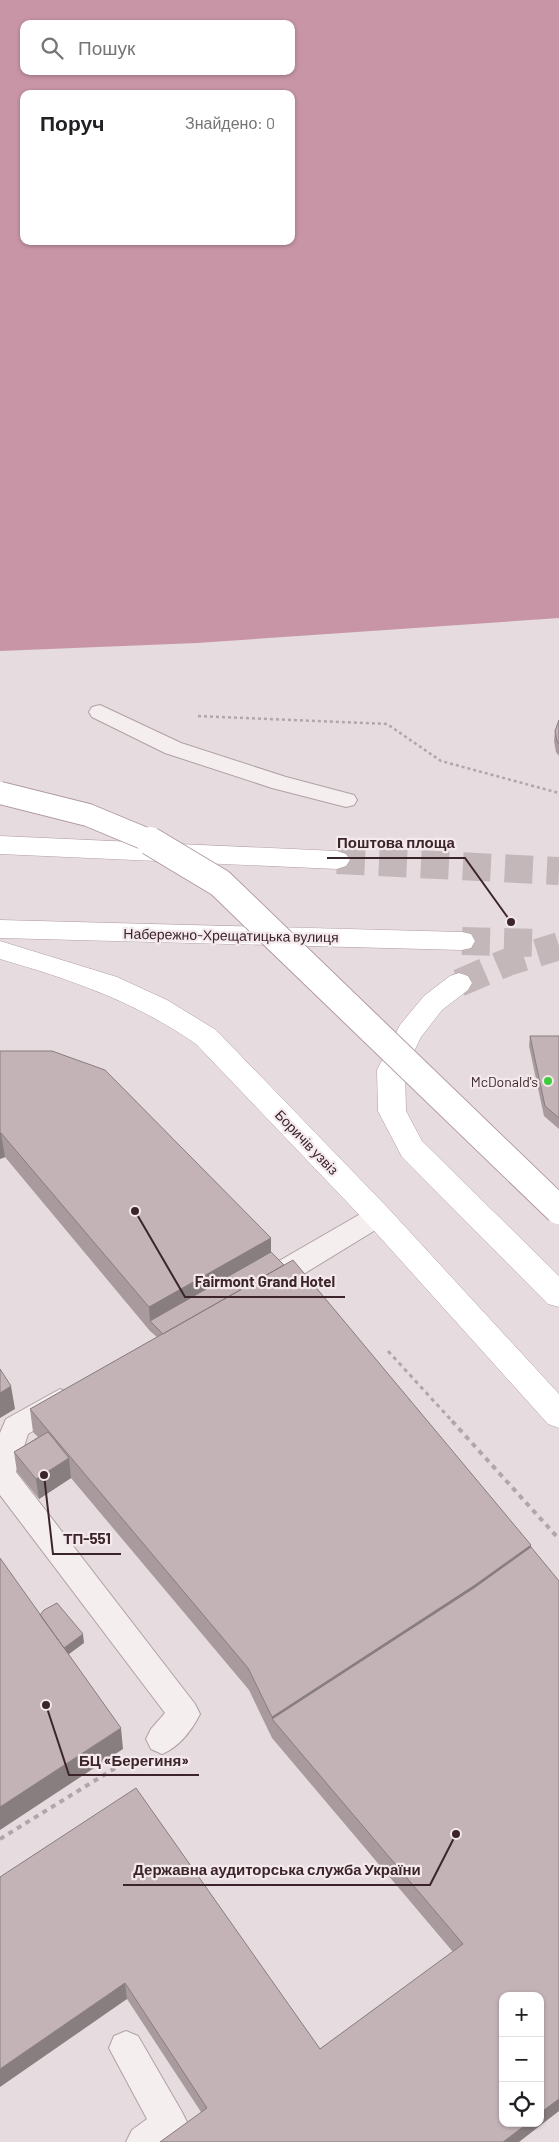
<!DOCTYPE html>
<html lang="uk">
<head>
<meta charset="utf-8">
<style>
  body { margin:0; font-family:Barlow,sans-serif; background:#f2f2f2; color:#202124 }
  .controls { position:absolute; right:15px; bottom:15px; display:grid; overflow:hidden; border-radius:10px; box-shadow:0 1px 4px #0004 }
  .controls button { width:45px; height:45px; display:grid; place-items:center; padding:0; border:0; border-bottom:1px solid #e0e0e0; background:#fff; color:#202124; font:25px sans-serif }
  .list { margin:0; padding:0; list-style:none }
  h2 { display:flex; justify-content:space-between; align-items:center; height:65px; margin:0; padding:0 20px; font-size:21px }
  h2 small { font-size:16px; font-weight:400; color:#757577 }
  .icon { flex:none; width:28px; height:28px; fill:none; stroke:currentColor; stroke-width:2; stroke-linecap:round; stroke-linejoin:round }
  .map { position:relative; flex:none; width:559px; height:2142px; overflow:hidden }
  .search { position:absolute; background:#fff; box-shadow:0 1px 4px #0004; left:20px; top:20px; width:275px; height:55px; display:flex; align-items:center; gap:12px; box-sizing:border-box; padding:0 18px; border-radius:10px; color:#757577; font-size:19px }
  .panel { position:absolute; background:#fff; box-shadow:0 1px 4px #0004; left:20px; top:90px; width:275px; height:155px; border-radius:10px }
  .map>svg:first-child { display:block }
  .water { fill:#c795a6; fill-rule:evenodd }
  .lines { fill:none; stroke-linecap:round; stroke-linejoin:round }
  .primary-tunnel { stroke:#c4b7ba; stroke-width:28; stroke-dasharray:28 14; stroke-linecap:butt }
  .service-casing { stroke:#b0a1a4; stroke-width:2 }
  .primary-casing { stroke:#b29ba0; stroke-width:1 }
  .path-far2 { stroke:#b2a6a8; stroke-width:2.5; stroke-dasharray:3 3; stroke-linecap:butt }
  .path-far1 { stroke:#b2a6a8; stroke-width:3; stroke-dasharray:4 4; stroke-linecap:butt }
  .path { stroke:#b2a6a8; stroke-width:4; stroke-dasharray:5 5; stroke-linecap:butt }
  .service { fill:#f4eeef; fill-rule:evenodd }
  .primary { fill:#fff; fill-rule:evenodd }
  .primary-bridge-far1-casing { stroke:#b29ba0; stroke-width:24; stroke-linecap:butt }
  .primary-bridge-casing { stroke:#b29ba0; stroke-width:30; stroke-linecap:butt }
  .primary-bridge-far1 { stroke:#fff; stroke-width:22 }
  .primary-bridge { stroke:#fff; stroke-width:28 }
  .wall { fill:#a89a9d }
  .shaded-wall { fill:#887d7f }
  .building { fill:#c3b3b6; stroke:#887d7f }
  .poi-dot { fill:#3ece3d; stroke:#f4eaed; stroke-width:2 }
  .labels { text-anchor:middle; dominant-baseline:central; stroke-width:4.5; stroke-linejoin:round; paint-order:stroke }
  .street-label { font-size:14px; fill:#3c252a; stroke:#f4eaed }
  .poi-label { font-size:14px; fill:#3c252a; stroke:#f4eaed; text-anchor:end }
  .leader { fill:none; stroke:#3c252a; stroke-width:2 }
  .callout-dot { fill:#3c252a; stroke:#f4eaed; stroke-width:2 }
  .callout-label { font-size:15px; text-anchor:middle; font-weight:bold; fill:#3c252a; stroke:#f4eaed; stroke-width:4.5; stroke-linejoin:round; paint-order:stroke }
</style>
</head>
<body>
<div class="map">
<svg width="559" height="2142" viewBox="0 0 559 2142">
  <rect width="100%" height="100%" fill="#e6dbde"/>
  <!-- water -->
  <path class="water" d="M0 0H559V618L197 643 0 651ZM24 24H291V71H24ZM24 94H291V241H24Z"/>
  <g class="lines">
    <!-- primary-tunnel -->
    <path class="primary-tunnel" d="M337 860 559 871
      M462 941 543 943
      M459 983 508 962 559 946"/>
    <defs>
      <path id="service" d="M100 705 181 743 286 777 354 795 357 800 354 805 346 807 272 788 165 753 92 717 89 712 92 707Z
        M378 1206 387 1209 391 1216 387 1223 292 1281 282 1284 272 1281 269 1273 272 1265 369 1209Z
        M60 1389 70 1393 74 1401 70 1409 28 1434 16 1472 195 1704 200 1714C192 1730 179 1747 162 1754L151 1749 146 1739 151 1729 165 1713 0 1495V1433L6 1419Z
        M126 2031 138 2036 182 2112 188 2124 182 2136 174 2142H126L132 2130 147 2119 109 2048 114 2036Z"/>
      <path id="primary" d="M0 836 337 851 346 854 350 860 346 866 337 869 0 854Z
        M0 920 462 932 471 934 475 941 471 948 462 950 0 938Z
        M0 941 117 977 167 1000 216 1030 388 1208 559 1394V1428L548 1424 368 1224 196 1044C136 1002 70 979 0 959Z
        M459 973 468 976 472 983 468 990 442 1010 421 1037 405 1070 406 1111 422 1141 559 1276V1307L548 1304 402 1157 378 1111 377 1070 400 1025 424 996 450 976Z"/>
    </defs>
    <!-- service casing -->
    <use href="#service" class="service-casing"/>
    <!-- primary casing -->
    <use href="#primary" class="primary-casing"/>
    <!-- path-far2 -->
    <path class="path-far2" d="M198 716 387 724 441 761 559 793"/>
    <!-- path-far1 -->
    <path class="path-far1" d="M388 1351 453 1422"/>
    <!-- path -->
    <path class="path" d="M452 1421 559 1539
      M0 1839 125 1762"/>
    <!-- service -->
    <use href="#service" class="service"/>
    <!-- primary -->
    <use href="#primary" class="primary"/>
    <defs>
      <path id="primary-bridge-far1" d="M0 793 88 815 153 842"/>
      <path id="primary-bridge" d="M150 841 220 883 559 1210"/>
    </defs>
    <!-- primary-bridge-far1 casing -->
    <use href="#primary-bridge-far1" class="primary-bridge-far1-casing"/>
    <!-- primary-bridge casing -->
    <use href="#primary-bridge" class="primary-bridge-casing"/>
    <!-- primary-bridge-far1 -->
    <use href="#primary-bridge-far1" class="primary-bridge-far1"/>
    <!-- primary-bridge -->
    <use href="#primary-bridge" class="primary-bridge"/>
  </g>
  <!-- wall -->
  <path class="wall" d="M559 720V756L556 752 554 741 555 731Z
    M530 1036H559V1129L544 1116 529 1046Z
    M0 1051 271 1252 531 1545 559 2111 201 2112 127 1999 0 1877 320 2049 453 1952 272 1738 249 1690 71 1478 39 1499 17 1472 14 1452 38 1437 33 1432 30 1409 157 1337 150 1331 5 1157 0 1159Z"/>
  <!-- shaded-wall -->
  <path class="shaded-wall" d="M0 1133H1L5 1157 0 1159Z
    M271 1238V1262L150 1321 149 1307Z
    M11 1386 15 1409 0 1418V1393Z
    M69 1458 71 1478 39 1499 36 1479Z
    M531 1545 528 1567 272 1719V1717Z
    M83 1634 84 1643 61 1660 59 1651Z
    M121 1728 123 1749 0 1830V1807Z
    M125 1983 127 1999 0 2087V2069Z
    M559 2099V2111L519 2142H503L528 2123H540V2113Z"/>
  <!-- building -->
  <path class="building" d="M559 720V744L557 741 555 731Z
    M530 1036H559V1118L545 1106Z
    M0 1051H52L105 1070 271 1238 149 1307 1 1133H0Z
    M271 1252 284 1265 163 1334 150 1321Z
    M293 1260 531 1545 475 1585 272 1717 248 1668 30 1409Z
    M0 1369 11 1386 0 1393Z
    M48 1432 69 1458 36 1479 14 1452Z
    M531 1547 559 1581V2099L540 2113V1996H503V2123H528L503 2142H160L207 2108 125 1983 0 2069V1877L136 1788 320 2049 463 1944 272 1719 474 1588Z
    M0 1558 121 1728 0 1807Z
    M57 1603 83 1634 64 1648 40 1615 44 1610Z"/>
  <!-- markers -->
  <circle class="poi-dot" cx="548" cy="1081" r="5"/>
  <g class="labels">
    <!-- street labels -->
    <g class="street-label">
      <text transform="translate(231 935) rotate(1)">Набережно-Хрещатицька вулиця</text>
      <text transform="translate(307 1142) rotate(46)">Боричів узвіз</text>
    </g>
    <!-- poi labels -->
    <g class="poi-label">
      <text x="538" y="1081">McDonald's</text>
    </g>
  </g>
  <!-- callouts -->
  <path class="leader" d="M511 922L465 858H327M135 1211L185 1297H345M44 1475L53 1554H121M46 1705L69 1775H199M456 1834L430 1885H123"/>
  <g class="callout-dot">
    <circle cx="511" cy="922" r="5"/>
    <circle cx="135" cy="1211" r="5"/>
    <circle cx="44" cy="1475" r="5"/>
    <circle cx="46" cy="1705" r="5"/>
    <circle cx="456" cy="1834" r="5"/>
  </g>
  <g class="callout-label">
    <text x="396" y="848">Поштова площа</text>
    <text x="265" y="1287">Fairmont Grand Hotel</text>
    <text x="87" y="1544">ТП-551</text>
    <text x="134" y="1766">БЦ «Берегиня»</text>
    <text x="277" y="1875">Державна аудиторська служба України</text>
  </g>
</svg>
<div class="controls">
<button>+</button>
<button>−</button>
<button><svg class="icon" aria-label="locate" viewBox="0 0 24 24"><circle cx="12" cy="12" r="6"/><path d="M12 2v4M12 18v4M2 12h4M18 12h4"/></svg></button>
</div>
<div class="search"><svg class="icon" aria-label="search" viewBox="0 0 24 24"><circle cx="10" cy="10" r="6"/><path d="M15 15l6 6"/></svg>Пошук</div>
<section class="panel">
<h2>Поруч<small>Знайдено: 0</small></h2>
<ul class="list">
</ul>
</section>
</div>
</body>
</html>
